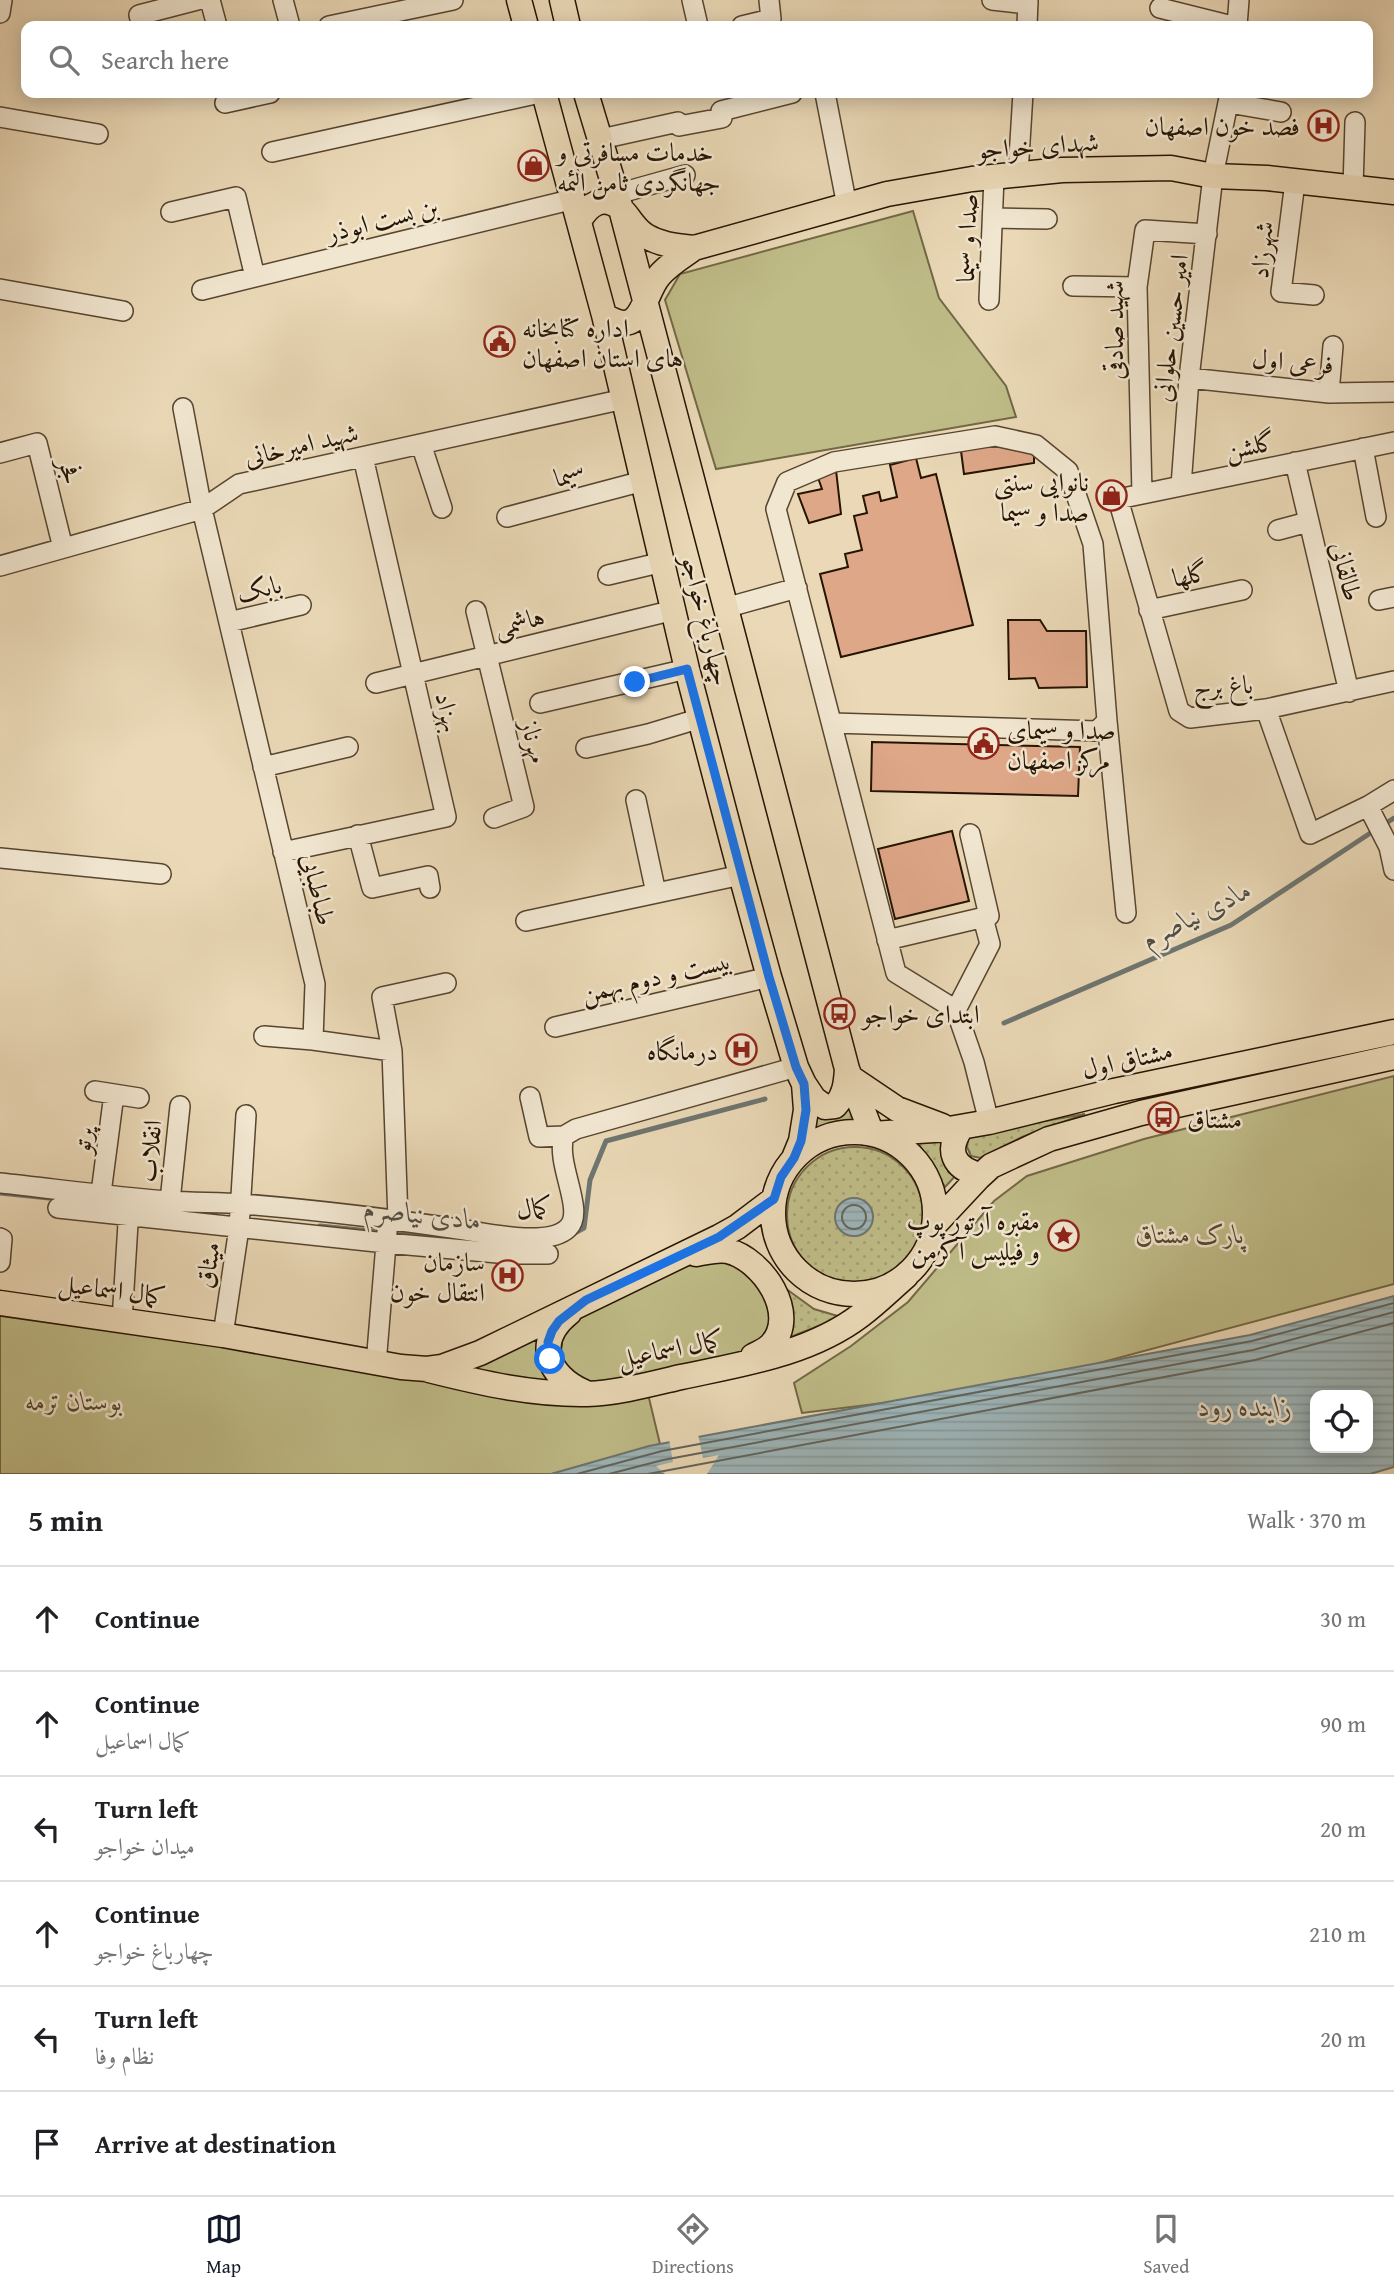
<!DOCTYPE html>
<html lang="en">
<head>
<meta charset="utf-8">
<style>
  body { margin:0; font-family:"Gentium Book Plus",Amiri,serif; background:#f6f6f6; color:#202124 }
  .controls { position:absolute; right:21px; bottom:21px; display:grid; overflow:hidden; border-radius:14px; box-shadow:0 4px 18px #0003 }
  .controls button { width:63px; height:63px; display:grid; place-items:center; padding:0; border:0; border-bottom:2px solid #e0e0e0; background:#fff; color:#202124; font:35px sans-serif }
  .stop { position:absolute; width:21px; height:21px; margin:-16px; border:5px solid #1a73e8; border-radius:50%; background:#fff }
  .stop.end { background:#1a73e8; border-color:#fff; box-shadow:0 2px 7px #0008 }
  .list { margin:0; padding:0; list-style:none }
  h2 { display:flex; justify-content:space-between; align-items:center; height:91px; margin:0; padding:0 28px; font-size:30px }
  h2 small { font-size:23px; font-weight:400; color:#757577 }
  .list li { display:grid; grid-template-columns:46px 1fr auto; gap:21px; align-items:center; box-sizing:border-box; height:105px; padding:0 28px; border-top:2px solid #e0e0e0 }
  .list b { display:block; font-size:26px; white-space:nowrap }
  .list p { margin:0; font-size:23px; white-space:nowrap; color:#757577 }
  .list em { font-size:23px; font-style:normal; color:#757577 }
  .icon { flex:none; width:38px; height:38px; fill:none; stroke:currentColor; stroke-width:2; stroke-linecap:round; stroke-linejoin:round }
  .map { position:relative; flex:none; width:1394px; height:1474px; overflow:hidden }
  .search { position:absolute; background:#fff; box-shadow:0 4px 18px #0003; left:21px; right:21px; top:21px; height:77px; display:flex; align-items:center; gap:18px; box-sizing:border-box; padding:0 24px; border-radius:14px; color:#757577; font-size:26px }
  .sheet { height:721px; background:#fff }
  nav { display:flex; justify-content:space-around; align-items:center; box-sizing:border-box; height:98px; border-top:2px solid #e0e0e0; background:#fff; font-size:19px; color:#757577 }
  nav a { display:grid; justify-items:center; gap:4px }
  nav .on { color:#111827 }
  .map>svg:first-child { display:block }
  .grass { fill:url(#grass-dots); stroke:#726845; stroke-width:2 }
  .green { fill:#bfbc88; stroke:#726845; stroke-width:2 }
  .water { fill:url(#water-rules); stroke:#6e7570; stroke-width:2; fill-rule:evenodd }
  .pier { fill:#ead8b6 }
  .lines { fill:none; stroke-linecap:round; stroke-linejoin:round }
  .shore { stroke:#62655e; stroke-width:2 }
  .stream { stroke:#6e7570; stroke-width:5 }
  .building { fill:#dea788; stroke:#261402; stroke-width:2 }
  .minor-casing { stroke:#57452f; stroke-width:22 }
  .major-casing { stroke:#261402; stroke-width:27 }
  .minor { stroke:#f1e6d0; stroke-width:19 }
  .major { stroke:#ead8b6; stroke-width:24 }
  .route { stroke:#1a73e8; stroke-width:9 }
  .labels { text-anchor:middle; dominant-baseline:central; stroke-width:5; stroke-linejoin:round; paint-order:stroke }
  .poi-label { font-size:26px; fill:#261402; stroke:#f1e6d0; text-anchor:end }
  .street-label { font-size:26px; fill:#261402; stroke:#f1e6d0 }
  .park-label { font-size:26px; font-style:italic; fill:#54462a; stroke:#f1e6d0 }
  .water-label { font-size:28px; font-style:italic; fill:#504d42; stroke:#f1e6d0 }
</style>
</head>
<body>
<div class="map">
<svg width="1394" height="1474" viewBox="0 0 1394 1474">
  <defs>
    <pattern id="grass-dots" width="8" height="8" patternUnits="userSpaceOnUse" patternTransform="scale(1.75)"><rect width="8" height="8" fill="#bfbc88"/><path d="M2 2h.1M6 6h.1" fill="none" stroke="#a4a174" stroke-width="1.8" stroke-linecap="round"/></pattern>
    <pattern id="water-rules" width="6" height="5" patternUnits="userSpaceOnUse" patternTransform="scale(1.75)"><rect width="6" height="5" fill="#9eb6ba"/><path d="M0 2.5h6" fill="none" stroke="#889c9e"/></pattern>
  </defs>
  <rect width="100%" height="100%" fill="#ead8b6"/>
  <filter id="stains"><feTurbulence type="fractalNoise" baseFrequency=".00286" numOctaves="4"/><feColorMatrix values="0 0 0 0 .2 0 0 0 0 .09 0 0 0 0 .02 0 0 0 .5 -.17"/></filter>
  <radialGradient id="worn" r=".72"><stop offset=".6" stop-color="#630" stop-opacity="0"/><stop offset="1" stop-color="#630" stop-opacity=".3"/></radialGradient>
  <!-- grass -->
  <path class="grass" d="M851 1099 864 1127 828 1130 805 1142 812 1108Z
    M1085 1114 1022 1137 981 1158 971 1156 967 1147 969 1134Z
    M947 1137 959 1172 945 1187 918 1143Z
    M787 1215a68 68 0 1 1 136 0a68 68 0 1 1-136 0Z
    M785 1288 814 1309 841 1317 788 1338Z"/>
  <!-- green -->
  <path class="green" d="M913 211 939 298 1006 386 1016 417 716 469 665 300 680 274Z
    M1394 1076V1284L1006 1388 802 1413 794 1383 851 1346 908 1302 994 1201 1027 1176 1144 1139Z
    M689 1262H729L749 1274 768 1303 770 1324 761 1339 739 1355 601 1383H583L566 1367 561 1354 562 1339 576 1318Z
    M0 1314 648 1394 660 1444 552 1474H0Z
    M537 1336 542 1371 548 1383 453 1373Z"/>
  <!-- water -->
  <path class="water" d="M835 1217a19 19 0 1 1 38 0a19 19 0 1 1-38 0Z
    M1394 1296V1467L1370 1474H551L649 1446 1250 1335ZM1315 1395H1368V1448H1315Z"/>
  <!-- pier -->
  <path class="pier" d="M698 1434 703 1458 719 1455 707 1474H665L656 1466 673 1462 669 1439Z"/>
  <g class="lines">
    <!-- shore -->
    <path class="shore" d="M842 1217a12 12 0 1 1 24 0a12 12 0 1 1-24 0Z
      M577 1474 662 1451 1252 1341 1394 1303
      M609 1474 663 1460 1253 1350 1394 1312
      M648 1474 1255 1360 1394 1323"/>
    <!-- stream -->
    <path class="stream" d="M1383 825 1394 818
      M1004 1023 1231 925 1375 830
      M0 1193 49 1198
      M320 1226 467 1241
      M571 1235 584 1228 590 1180 606 1141 765 1099"/>
  </g>
  <!-- building -->
  <path class="building" d="M1014 441 1034 451V463L964 474 961 451Z
    M916 458 921 478 936 474 973 625 841 657 820 574 848 567 845 554 862 550 854 516 867 513 863 496 879 492 881 501 897 497 890 465Z
    M836 470 841 514 809 523 798 494 822 489 817 475Z
    M1008 620H1040L1047 631H1086L1087 687 1039 688 1035 678 1009 679Z
    M872 742 1080 747 1078 796 871 791Z
    M952 831 969 901 895 919 878 849Z"/>
  <g class="lines">
    <defs>
      <path id="minor" d="M210 0 217 26
        M283 0 290 26
        M692 0 698 26
        M992 0 1028 4
        M1160 8 1232 26
        M0 13 2 0
        M142 26 139 15 197 0
        M329 26 453 0
        M742 26 771 19 769 0
        M1027 26 1028 0
        M1237 26 1239 0
        M825 93 847 206
        M225 103 270 93
        M1229 103 1281 112
        M0 117 98 134
        M601 139 678 122 679 126 722 118 721 111 792 93
        M272 152 540 93
        M1018 174 1023 93
        M1295 182 1281 292 1314 295
        M1353 188 1355 122
        M617 194 685 175
        M171 212 236 197 255 277
        M993 218 1047 219
        M1073 286 1137 287
        M0 289 123 311
        M202 290 574 199
        M989 300 994 177
        M1189 378 1329 393 1394 392
        M1329 393 1333 346
        M183 408 202 509 315 984 313 1040 392 1051 398 1220
        M1394 442 1118 499 1179 711 1190 718 1266 709 1394 681
        M421 444 442 508
        M1363 448 1376 517
        M0 453 37 443 63 548
        M1295 462 1349 692
        M1181 486 1189 378 1213 176 1230 93
        M1142 494 1137 287 1145 230 1207 234
        M507 517 643 481
        M1278 530 1308 522
        M0 566 202 509 239 484 624 399
        M608 575 663 562
        M1379 600 1394 597
        M725 608 797 588
        M1149 610 1242 590
        M476 611 524 807 494 818
        M229 622 301 605
        M376 683 674 610
        M540 703 687 669
        M1266 709 1310 834 1368 806 1394 790
        M1107 721 1126 913
        M832 723 1097 731 1107 721 1093 544 1068 471 1036 445 995 436 834 462 787 482 776 509 896 973 956 1010 974 1062 989 1122
        M586 748 648 734 701 718
        M263 767 348 747
        M636 800 656 893
        M1368 806 1389 847 1394 870
        M358 835 372 888 428 876 430 888
        M283 852 446 817 363 457
        M0 858 161 874
        M526 921 741 875
        M887 940 989 916 970 834
        M956 1010 990 944 983 918
        M555 1027 769 977
        M264 1036 313 1040
        M392 1051 382 997 446 983
        M95 1091 114 1094 101 1193
        M114 1094 139 1098
        M530 1097 539 1137 564 1136
        M0 1183C56 1189 113 1197 169 1201 194 1203 219 1202 243 1204 317 1210 391 1219 465 1230 489 1234 549 1247 568 1228 586 1211 555 1164 564 1136L576 1129 796 1067
        M170 1201 180 1106
        M58 1208 386 1243 509 1254H548
        M0 1238 2 1239 0 1262
        M122 1321 129 1207
        M223 1335 239 1228 246 1115
        M376 1364 387 1232"/>
      <path id="major" d="M519 0 526 26
        M562 0 568 26
        M544 93 604 315 687 669 741 875 769 977 796 1067 804 1084 806 1110 801 1141 794 1158
        M586 93 621 209 847 1069 872 1134
        M580 220C588 205 603 194 620 208 630 217 633 228 646 236 661 245 677 246 694 248
        M604 315C643 341 642 296 659 276 669 264 682 257 694 248L887 194 972 179 1062 170 1171 168 1213 176 1267 178 1394 192
        M851 1078 897 1109 942 1126
        M804 1084 814 1099 825 1107 835 1106C845 1095 846 1083 847 1069
        M962 1127C945 1150 953 1169 981 1175
        M773 1213a81 81 0 1 1 162 0a81 81 0 1 1-162 0Z
        M872 1134 949 1129 989 1122 1114 1091 1394 1032
        M935 1224 978 1178 991 1166 1049 1139 1141 1113 1394 1057
        M696 1254C706 1252 718 1249 728 1251 762 1259 800 1314 771 1345 766 1350 759 1353 753 1356
        M0 1303 223 1335 401 1367 427 1369 442 1367 480 1353 719 1237 737 1227 774 1199
        M569 1313C534 1341 547 1376 584 1392
        M429 1370C481 1383 533 1395 587 1394 618 1393 651 1384 681 1377 742 1364 810 1354 861 1315 877 1303 891 1289 906 1276"/>
    </defs>
    <!-- minor casing -->
    <use href="#minor" class="minor-casing"/>
    <!-- major casing -->
    <use href="#major" class="major-casing"/>
    <!-- minor -->
    <use href="#minor" class="minor"/>
    <!-- major -->
    <use href="#major" class="major"/>
  </g>
  <g class="lines">
    <!-- route -->
    <path class="route" d="M550 1359 548 1342 552 1331 559 1321 586 1300 719 1237 774 1199 781 1177 794 1158 801 1141 806 1110 804 1084 796 1067 769 977 687 669 635 682"/>
  </g>
  <!-- icons -->
  <defs>
    <symbol id="hospital-ring" viewBox="-11 -11 22 22"><circle r="9.5" fill="#f1e6d0" stroke="#8f2418" stroke-width="1.5"/><path d="M-5-5h3v3.5h4V-5h3V5h-3V1.5h-4V5h-3Z" fill="#8f2418"/></symbol>
    <symbol id="shop-ring" viewBox="-11 -11 22 22"><circle r="9.5" fill="#f1e6d0" stroke="#8f2418" stroke-width="1.5"/><path d="M-5-2.5h2.3a2.7 3.5 0 0 1 5.4 0H5L5.5 6h-11ZM-1.5-2.5h3a1.5 2.3 0 0 0-3 0Z" fill="#8f2418"/></symbol>
    <symbol id="civic-ring" viewBox="-11 -11 22 22"><circle r="9.5" fill="#f1e6d0" stroke="#8f2418" stroke-width="1.5"/><path d="M-.6-6.5H3V-4.5H.6V-3L4-1V1h2V6H-6V1h2V-1L-.6-3ZM-1.2 2.5V6h2.4V2.5Z" fill="#8f2418"/></symbol>
    <symbol id="bus-ring" viewBox="-11 -11 22 22"><circle r="9.5" fill="#f1e6d0" stroke="#8f2418" stroke-width="1.5"/><path d="M-5-6H5V4H4V6H2V4H-2V6H-4V4H-5ZM-3.5-4V0h7V-4ZM-3.5 1.2v1.5H-2V1.2ZM2 1.2v1.5H3.5V1.2Z" fill="#8f2418"/></symbol>
    <symbol id="sight-ring" viewBox="-11 -11 22 22"><circle r="9.5" fill="#f1e6d0" stroke="#8f2418" stroke-width="1.5"/><path d="M0-6L1.8-2.2L6-1.7L2.9 1.2L3.7 5.4L0 3.3L-3.7 5.4L-2.9 1.2L-6-1.7L-1.8-2.2Z" fill="#8f2418"/></symbol>
  </defs>
  <g fill-rule="evenodd">
    <use href="#hospital-ring" x="1306" y="108" width="35" height="35"/>
    <use href="#shop-ring" x="516" y="148" width="35" height="35"/>
    <use href="#civic-ring" x="482" y="324" width="35" height="35"/>
    <use href="#shop-ring" x="1094" y="478" width="35" height="35"/>
    <use href="#civic-ring" x="966" y="726" width="35" height="35"/>
    <use href="#bus-ring" x="822" y="996" width="35" height="35"/>
    <use href="#hospital-ring" x="724" y="1032" width="35" height="35"/>
    <use href="#bus-ring" x="1146" y="1100" width="35" height="35"/>
    <use href="#sight-ring" x="1046" y="1218" width="35" height="35"/>
    <use href="#hospital-ring" x="490" y="1258" width="35" height="35"/>
  </g>
  <g class="labels">
    <!-- poi labels -->
    <g class="poi-label">
      <text x="1300" y="125">فصد خون اصفهان</text>
      <text x="557" y="151" text-anchor="start">خدمات مسافرتی و<tspan x="557" dy="30">جهانگردی ثامن الئمه</tspan></text>
      <text x="522" y="327" text-anchor="start">اداره کتابخانه<tspan x="522" dy="30">های استان اصفهان</tspan></text>
      <text x="1089" y="481">نانوایی سنتی<tspan x="1089" dy="30">صدا و سیما</tspan></text>
      <text x="1007" y="729" text-anchor="start">صدا و سیمای<tspan x="1007" dy="30">مرکز اصفهان</tspan></text>
      <text x="862" y="1013" text-anchor="start">ابتدای خواجو</text>
      <text x="718" y="1050">درمانگاه</text>
      <text x="1187" y="1118" text-anchor="start">مشتاق</text>
      <text x="1040" y="1220">مقبره آرتور پوپ<tspan x="1040" dy="30">و فیلیس آکرمن</tspan></text>
      <text x="485" y="1261">سازمان<tspan x="485" dy="30">انتقال خون</tspan></text>
    </g>
    <!-- street labels -->
    <g class="street-label">
      <text transform="translate(1038 145) rotate(-4)">شهدای خواجو</text>
      <text transform="translate(382 219) rotate(-14)">بن بست ابوذر</text>
      <text transform="translate(966 238) rotate(-88)">صدا و سیما</text>
      <text transform="translate(1261 250) rotate(-85)">شهرزاد</text>
      <text transform="translate(1170 328) rotate(-83)">امیر حسین حلوانی</text>
      <text transform="translate(1113 330) rotate(-90)">شهید صادقی</text>
      <text transform="translate(1293 361) rotate(5)">فرعی اول</text>
      <text transform="translate(301 444) rotate(-13)">شهید امیرخانی</text>
      <text transform="translate(1250 445) rotate(-12)">گلشن</text>
      <text transform="translate(71 471) rotate(76)">فجر</text>
      <text transform="translate(569 474) rotate(-15)">سیما</text>
      <text transform="translate(1347 571) rotate(76)">طالقانی</text>
      <text transform="translate(1190 574) rotate(-12)">گلها</text>
      <text transform="translate(259 588) rotate(-13)">بابک</text>
      <text transform="translate(707 620) rotate(76)">چهارباغ خواجو</text>
      <text transform="translate(519 621) rotate(-14)">هاشمی</text>
      <text transform="translate(1223 685) rotate(-3)">باغ برج</text>
      <text transform="translate(449 712) rotate(77)">بهزاد</text>
      <text transform="translate(535 741) rotate(76)">مهرناز</text>
      <text transform="translate(319 889) rotate(77)">طباطبایی</text>
      <text transform="translate(656 976) rotate(-13)">بیست و دوم بهمن</text>
      <text transform="translate(1127 1059) rotate(-13)">مشتاق اول</text>
      <text transform="translate(82 1140) rotate(-82)">پرتو</text>
      <text transform="translate(149 1151) rotate(-84)">انقلاب</text>
      <text transform="translate(534 1207) rotate(-8)">کمال</text>
      <text transform="translate(207 1265) rotate(-81)">میثاق</text>
      <text transform="translate(112 1289) rotate(8)">کمال اسماعیل</text>
      <text transform="translate(670 1348) rotate(-11)">کمال اسماعیل</text>
    </g>
    <!-- park labels -->
    <g class="park-label">
      <text x="1190" y="1233">پارک مشتاق</text>
      <text x="74" y="1400">بوستان ترمه</text>
    </g>
    <!-- water labels -->
    <g class="water-label">
      <text transform="translate(1196 913) rotate(-27)">مادی نیاصرم</text>
      <text transform="translate(423 1213) rotate(6)">مادی نیاصرم</text>
      <text x="1245" y="1405">زاینده رود</text>
    </g>
  </g>
  <rect width="100%" height="100%" filter="url(#stains)"/>
  <rect width="100%" height="100%" fill="url(#worn)"/>
</svg>
<div class="controls">
<button><svg class="icon" aria-label="locate" viewBox="0 0 24 24"><circle cx="12" cy="12" r="6"/><path d="M12 2v4M12 18v4M2 12h4M18 12h4"/></svg></button>
</div>
<div class="stop" style="left:550px;top:1359px"></div>
<div class="stop end" style="left:635px;top:682px"></div>
<div class="search"><svg class="icon" aria-label="search" viewBox="0 0 24 24"><circle cx="10" cy="10" r="6"/><path d="M15 15l6 6"/></svg>Search here</div>
</div>
<section class="sheet">
<h2>5 min<small>Walk · 370 m</small></h2>
<ul class="list">
<li><svg class="icon" aria-label="ahead" viewBox="0 0 24 24"><path d="M12 20V5M6 11l6-6 6 6"/></svg><div><b>Continue</b></div><em>30 m</em></li>
<li><svg class="icon" aria-label="ahead" viewBox="0 0 24 24"><path d="M12 20V5M6 11l6-6 6 6"/></svg><div><b>Continue</b><p>کمال اسماعیل</p></div><em>90 m</em></li>
<li><svg class="icon" aria-label="left" viewBox="0 0 24 24"><path d="M17 20v-9H6M10 6l-5 5 5 5"/></svg><div><b>Turn left</b><p>میدان خواجو</p></div><em>20 m</em></li>
<li><svg class="icon" aria-label="ahead" viewBox="0 0 24 24"><path d="M12 20V5M6 11l6-6 6 6"/></svg><div><b>Continue</b><p>چهارباغ خواجو</p></div><em>210 m</em></li>
<li><svg class="icon" aria-label="left" viewBox="0 0 24 24"><path d="M17 20v-9H6M10 6l-5 5 5 5"/></svg><div><b>Turn left</b><p>نظام وفا</p></div><em>20 m</em></li>
<li><svg class="icon" aria-label="arrive" viewBox="0 0 24 24"><path d="M6 21V4h12l-3 4 3 4H6"/></svg><div><b>Arrive at destination</b></div></li>
</ul>
</section>
<nav>
<a class="on"><svg class="icon" aria-label="map" viewBox="0 0 24 24"><path d="M3 6l6-2 6 2 6-2v14l-6 2-6-2-6 2zM9 4v14M15 6v14"/></svg>Map</a>
<a><svg class="icon" aria-label="directions" viewBox="0 0 24 24"><path d="M12 3l9 9-9 9-9-9zM9 14v-3h6M13 9l2 2-2 2"/></svg>Directions</a>
<a><svg class="icon" aria-label="saved" viewBox="0 0 24 24"><path d="M7 4h10v16l-5-4-5 4z"/></svg>Saved</a>
</nav>
</body>
</html>
